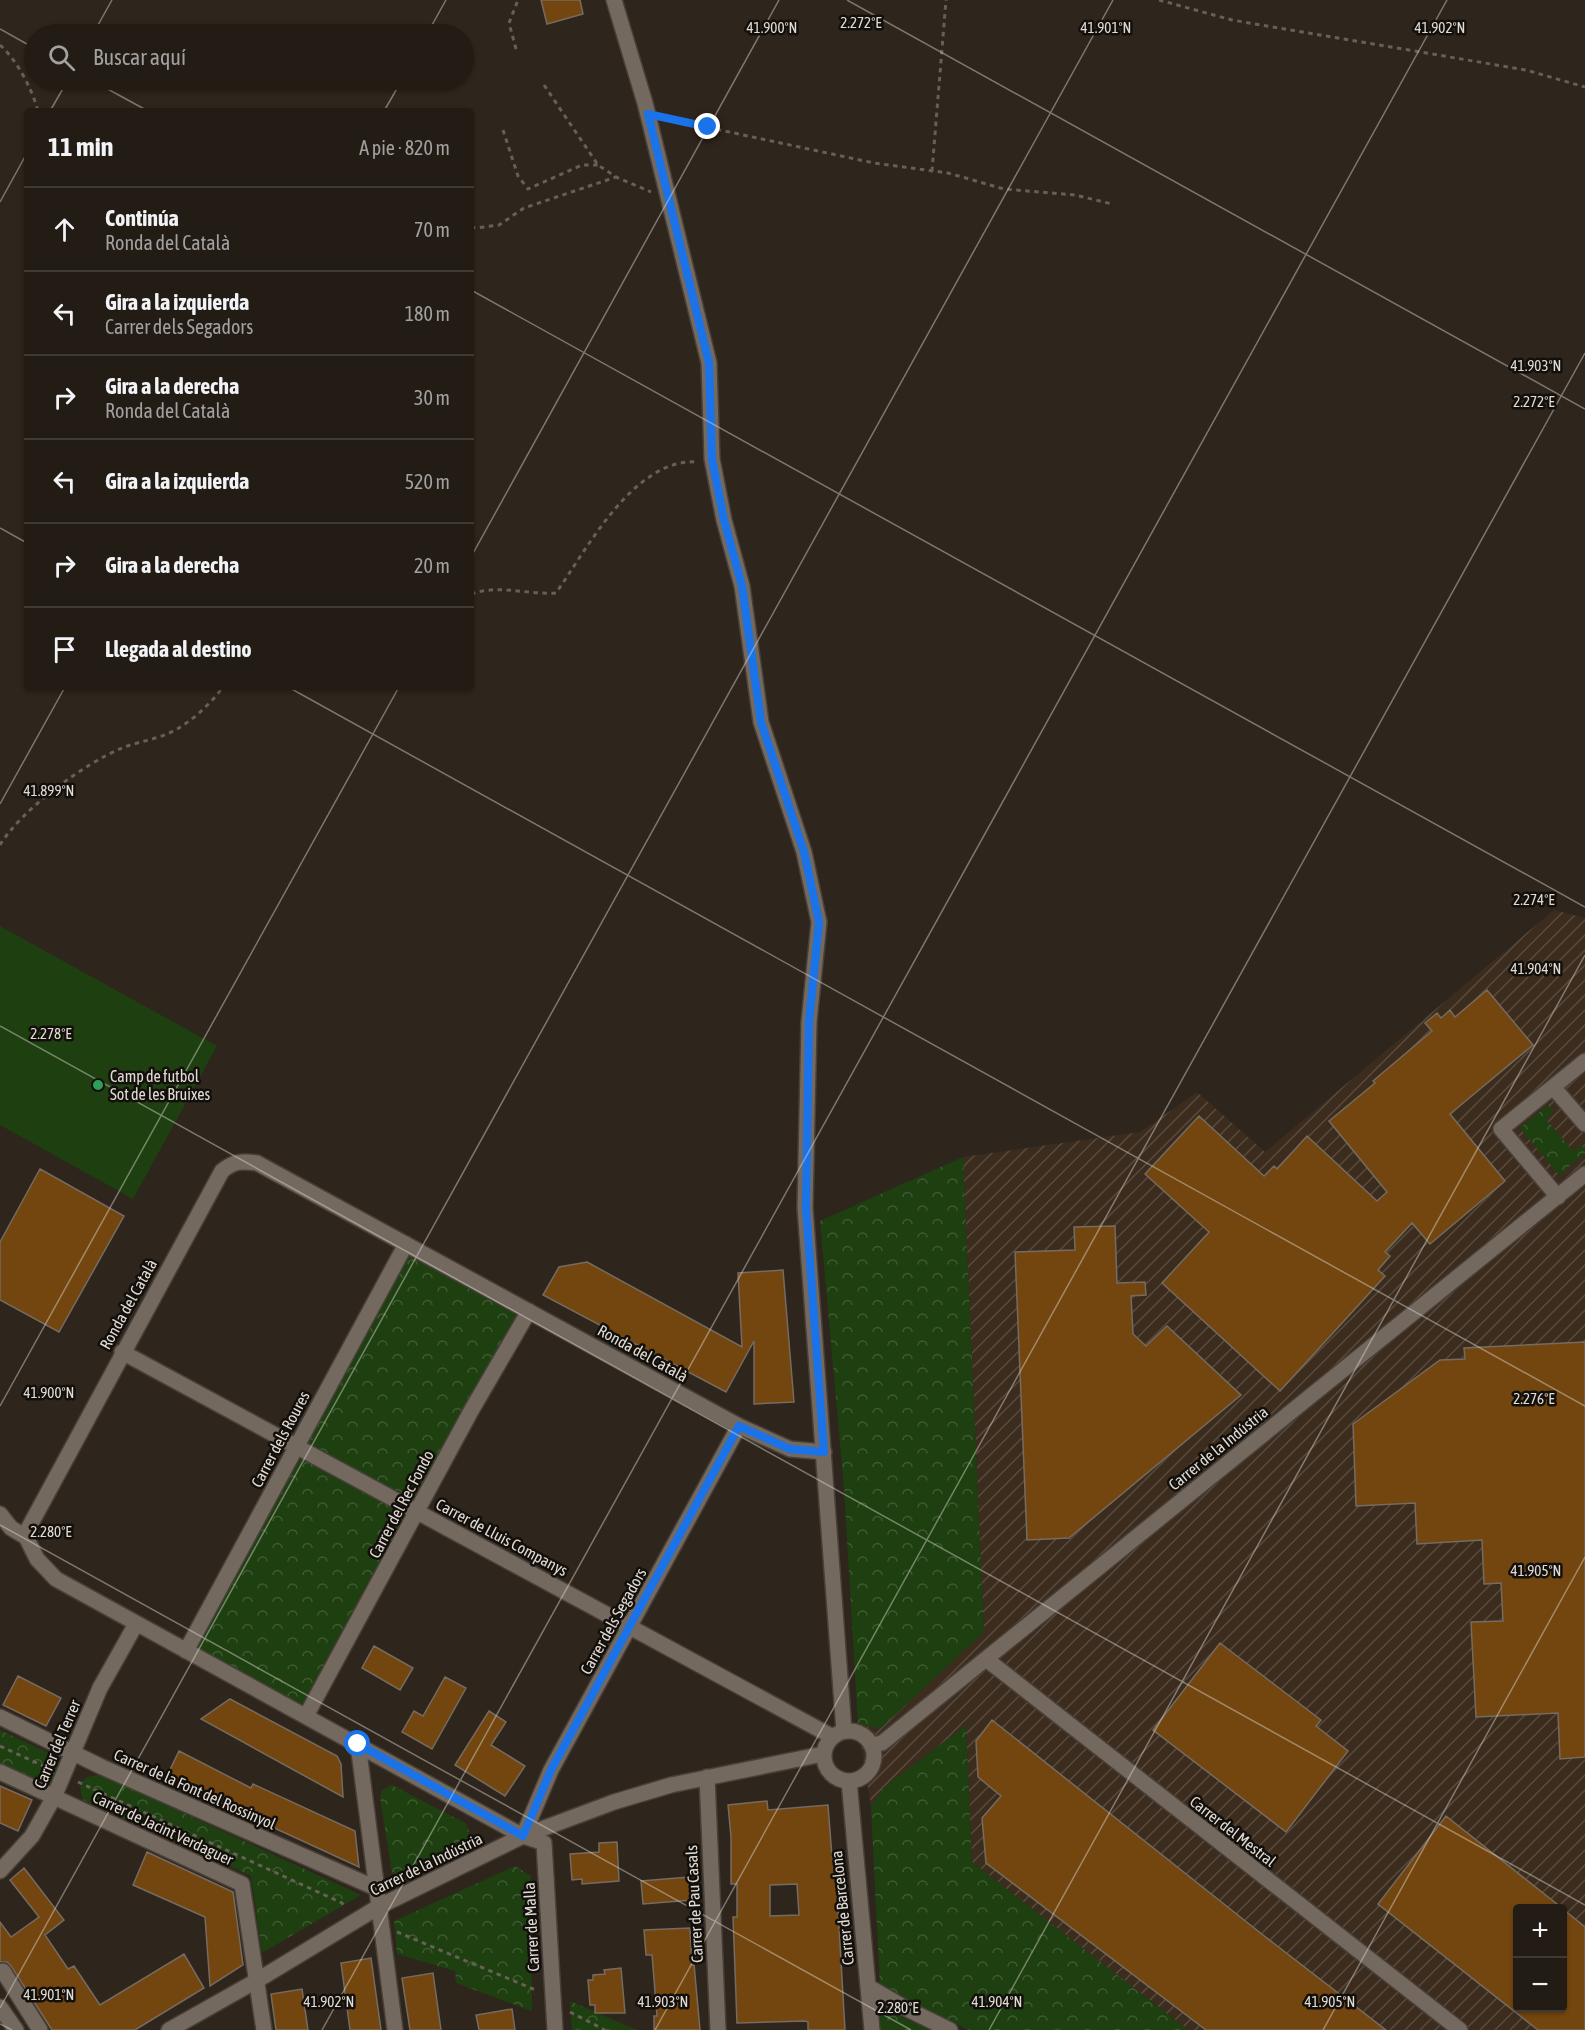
<!DOCTYPE html>
<html lang="es">
<head>
<meta charset="utf-8">
<style>
  body { margin:0; font-family:"Asap Condensed",sans-serif; background:#2e2922; color:#f1f3f6 }
  .controls { position:absolute; right:18px; bottom:18px; display:grid; overflow:hidden; border-radius:6px; box-shadow:0 2px 4px #0004 }
  .controls button { width:54px; height:54px; display:grid; place-items:center; padding:0; border:0; border-bottom:2px solid #3f3a34; background:#221c15; color:#f1f3f6; font:30px sans-serif }
  .stop { position:absolute; width:18px; height:18px; margin:-14px; border:4px solid #1a73e8; border-radius:50%; background:#fff }
  .stop.end { background:#1a73e8; border-color:#fff; box-shadow:0 2px 6px #0008 }
  .list { margin:0; padding:0; list-style:none }
  h2 { display:flex; justify-content:space-between; align-items:center; height:78px; margin:0; padding:0 24px; font-size:26px }
  h2 small { font-size:20px; font-weight:400; color:#a2a1a0 }
  .list li { display:grid; grid-template-columns:39px 1fr auto; gap:18px; align-items:center; box-sizing:border-box; height:84px; padding:0 24px; border-top:2px solid #3f3a34 }
  .list b { display:block; font-size:22px; white-space:nowrap }
  .list p { margin:0; font-size:20px; white-space:nowrap; color:#a2a1a0 }
  .list em { font-size:20px; font-style:normal; color:#a2a1a0 }
  .icon { flex:none; width:33px; height:33px; fill:none; stroke:currentColor; stroke-width:2; stroke-linecap:round; stroke-linejoin:round }
  .map { position:relative; flex:none; width:1585px; height:2030px; overflow:hidden }
  .search { position:absolute; background:#221c15; box-shadow:0 2px 4px #0004; left:24px; top:24px; width:450px; height:66px; display:flex; align-items:center; gap:15px; box-sizing:border-box; padding:0 21px; border-radius:33px; color:#a2a1a0; font-size:22px }
  .panel { position:absolute; background:#221c15; box-shadow:0 2px 4px #0004; left:24px; top:108px; width:450px; height:582px; border-radius:6px }
  .map>svg:first-child { display:block }
  .industrial { fill:url(#industrial-furrows); fill-rule:evenodd }
  .park { fill:url(#park-crowns) }
  .pitch { fill:#1e3f10 }
  .building { fill:#73460f; stroke:#766b61; stroke-width:1.5; fill-rule:evenodd }
  .lines { fill:none; stroke-linecap:round; stroke-linejoin:round }
  .minor-casing { stroke:#473f38; stroke-width:18 }
  .path { stroke:#686058; stroke-width:3; stroke-dasharray:4.5 4.5; stroke-linecap:butt }
  .minor { stroke:#74695f; stroke-width:15 }
  .route { stroke:#1a73e8; stroke-width:8 }
  .ticks { fill:none; stroke:#e1dbd5; stroke-width:1.5; stroke-opacity:0.45 }
  .leisure-dot { fill:#2e9e5b; stroke:#130f0b; stroke-width:2 }
  .labels { text-anchor:middle; dominant-baseline:central; stroke-width:5; stroke-linejoin:round; paint-order:stroke }
  .poi-label { font-size:16px; fill:#e1dbd5; stroke:#130f0b; text-anchor:start }
  .street-label { font-size:16px; fill:#e1dbd5; stroke:#130f0b }
  .ticks-label { font-size:15px; text-anchor:middle; fill:#e1dbd5; stroke:#130f0b; stroke-width:5; stroke-linejoin:round; paint-order:stroke }
</style>
</head>
<body>
<div class="map">
<svg width="1585" height="2030" viewBox="0 0 1585 2030">
  <defs>
    <pattern id="industrial-furrows" width="10" height="10" patternUnits="userSpaceOnUse" patternTransform="scale(1.5)"><rect width="10" height="10" fill="#3b2c1e"/><path d="M-1 1l2-2M0 10L10 0M9 11l2-2" fill="none" stroke="#574a3e"/></pattern>
    <pattern id="park-crowns" width="20" height="18" patternUnits="userSpaceOnUse" patternTransform="scale(1.5)"><rect width="20" height="18" fill="#1e3f10"/><path d="M2 6a3 3 0 1 1 6 0M12 15a3 3 0 1 1 6 0" fill="none" stroke="#3e5a32"/></pattern>
  </defs>
  <rect width="100%" height="100%" fill="#2e251c"/>
  <!-- industrial -->
  <path class="industrial" d="M1554 910 1585 918V2030H1188L972 1862 966 1725 883 1788 871 1807 858 1725 881 1728 984 1632 963 1157 1140 1132 1197 1092 1265 1152ZM1518 1908H1562V2008H1518Z"/>
  <!-- park -->
  <path class="park" d="M1548 1105 1554 1111 1546 1119 1573 1151 1581 1145 1585 1149V1153L1559 1175 1520 1128Z
    M963 1157 984 1632 881 1728 858 1725 844 1488 820 1221Z
    M406 1244 529 1311 306 1716 186 1651Z
    M966 1725 972 1862 1188 2030H969L880 1988 871 1807 883 1788Z
    M0 1730 58 1757 61 1762 52 1780 41 1784 0 1766Z
    M101 1775 361 1895 262 1953 251 1876 83 1800C77 1781 82 1776 101 1775Z
    M392 1785 465 1823 469 1831 468 1840 401 1874 395 1875 392 1873 380 1797 382 1790Z
    M515 1866 531 1876 532 2011 456 1983 455 1971 397 1954 394 1921Z
    M570 2001 637 2030H572Z
    M879 2006 930 2030H881Z"/>
  <!-- pitch -->
  <path class="pitch" d="M0 926 217 1046 133 1199 0 1125Z"/>
  <!-- building -->
  <path class="building" d="M541 0H580L583 14 547 24Z
    M1487 990 1533 1045 1450 1114 1505 1181 1430 1244 1412 1223 1385 1252 1390 1256 1378 1270 1385 1276 1280 1391 1162 1283 1209 1232 1145 1174 1199 1116 1264 1176 1274 1166 1277 1169 1307 1136 1377 1201 1387 1192 1329 1121 1375 1083 1373 1081 1432 1031 1425 1023 1437 1013 1441 1018 1450 1010 1455 1017Z
    M40 1169 124 1216 59 1332 0 1300V1242Z
    M1115 1226 1117 1283 1145 1282 1146 1295 1131 1296 1133 1334 1146 1346 1167 1326 1241 1395 1069 1538 1027 1540 1015 1252 1075 1250 1074 1227Z
    M587 1262 742 1347 738 1273 783 1270 794 1402 754 1404V1341L726 1392 543 1295 559 1267Z
    M1585 1342V1757L1560 1759 1558 1713 1476 1717 1471 1622 1503 1621 1501 1583 1484 1584 1482 1540 1417 1544 1415 1503 1356 1506 1353 1424 1440 1360 1465 1359 1464 1348Z
    M1220 1643 1321 1720 1316 1726 1348 1751 1286 1832 1153 1730Z
    M374 1646 413 1668 400 1690 362 1668Z
    M18 1676 61 1698 46 1726 3 1705Z
    M445 1677 466 1688 432 1749 402 1732 414 1711 423 1716Z
    M230 1699 337 1756 341 1764 343 1797 201 1719Z
    M489 1711 506 1722 491 1745 525 1766 505 1796 455 1765Z
    M992 1720 1263 1935 1386 2030H1206L986 1863 982 1818 1001 1796 978 1777 976 1741Z
    M179 1751 251 1788 253 1784 355 1831 359 1867 166 1778Z
    M0 1786 32 1800 18 1831 0 1823Z
    M767 1801 768 1810 828 1805 832 1857H835L845 2030H808V2022L805 2021 737 2023 733 1917H737V1884H731V1837L728 1805ZM797 1884 799 1915 770 1916V1885Z
    M1446 1816 1562 1908H1518V2007H1563V1909L1585 1927V2030H1538L1378 1904Z
    M617 1842 619 1881 582 1884V1879L572 1880 570 1854 599 1852V1843Z
    M147 1852 233 1892 243 1965 210 1986 205 1917 133 1885Z
    M24 1868 64 1920 45 1935 68 1969 74 1966 100 2005 184 1954 204 1988 135 2030H52L11 1966 7 1962H0V1922L11 1937 39 1917 10 1880Z
    M689 1877 692 1900 643 1904 641 1881Z
    M690 1928 692 1965 694 1964 700 2030H654V2016H657L652 1955H646L644 1930Z
    M371 1958 381 2030H350L341 1963Z
    M621 1968 625 2013H595V2005H590L588 1980H593V1975L605 1974 604 1970Z
    M433 1973 441 2030H410L402 1978Z
    M302 1989 308 2030H276L271 1994Z
    M512 2009 515 2030H479L476 2015Z"/>
  <g class="lines">
    <defs>
      <path id="minor" d="M614 0 645 103 709 363 712 459 724 520 742 586 761 722 804 852 819 922 809 1022 805 1208 844 1731
        M1553 1087 1585 1124
        M1558 1197 1501 1129 1585 1061
        M122 1352 833 1737
        M0 1514 11 1528 26 1537
        M186 1651 406 1244
        M986 1659 1460 2030
        M306 1716 471 1411 529 1311
        M0 1717 102 1767 378 1889
        M824 1756a25 25 0 1 1 50 0a25 25 0 1 1-50 0Z
        M358 1744 395 2030
        M872 1745 882 1743 1585 1174
        M0 1772 242 1884 264 2030
        M707 1777 718 2030
        M849 1781 872 2030
        M523 1836 551 1770 739 1426
        M0 1871 32 1836 54 1797 100 1688 136 1624
        M3 1971 40 2030
        M869 1987 907 2009 950 2030
        M0 2007 16 2030
        M169 2030 256 1981 380 1906 523 1836 614 1802 671 1785 823 1754
        M555 2030 544 1843 523 1836 56 1579 37 1559 26 1537 28 1529 222 1171C234 1161 242 1161 257 1163L739 1426 790 1449 824 1452"/>
    </defs>
    <!-- minor casing -->
    <use href="#minor" class="minor-casing"/>
    <!-- path -->
    <path class="path" d="M1159 0 1232 20 1526 70 1585 87
      M0 45C17 60 32 89 38 111
      M516 49 509 23 518 0
      M544 85 598 165 616 177 651 192
      M664 118 874 163 948 173 1004 189 1075 195 1112 204
      M503 130 518 176 528 189 582 165H598
      M932 171 946 0
      M471 227 476 228 499 225 524 208 616 177
      M471 594C499 584 527 595 556 593 587 549 634 458 697 462
      M0 845C21 810 85 763 122 748 137 742 153 740 167 734 188 725 209 706 223 687
      M0 1746 50 1769
      M78 1782 342 1903 345 1908
      M397 1932 538 1991
      M570 2012 605 2030"/>
    <!-- minor -->
    <use href="#minor" class="minor"/>
  </g>
  <g class="lines">
    <!-- route -->
    <path class="route" d="M358 1744 523 1836 551 1770 739 1426 790 1449 824 1452 806 1208 809 1022 819 922 804 852 761 722 742 586 724 520 712 459 709 363 648 114 708 127"/>
  </g>
  <!-- ticks -->
  <path class="ticks" d="M847 0 1585 409M0 29 34 48M93 34 112 0M427 34 446 0M91 80 148 111M50 111 68 80M384 111 402 80M0 202 27 153M471 290 1585 907M0 528 27 543M471 557 779 0M288 687 1585 1406M0 804 65 687M0 1026 1585 1905M0 1406 399 687M0 1525 911 2030M0 2008 1113 0M0 2024 12 2030M322 2030 1447 0M655 2030 1585 353M989 2030 1585 955M1323 2030 1585 1557"/>
  <!-- markers -->
  <circle class="leisure-dot" cx="98" cy="1085" r="6"/>
  <g class="labels">
    <!-- poi labels -->
    <g class="poi-label">
      <text x="110" y="1076">Camp de futbol<tspan x="110" dy="18">Sot de les Bruixes</tspan></text>
    </g>
    <!-- street labels -->
    <g class="street-label">
      <text transform="translate(128 1304) rotate(-61)">Ronda del Català</text>
      <text transform="translate(643 1353) rotate(29)">Ronda del Català</text>
      <text transform="translate(280 1439) rotate(-62)">Carrer dels Roures</text>
      <text transform="translate(1218 1448) rotate(-39)">Carrer de la Indústria</text>
      <text transform="translate(401 1504) rotate(-62)">Carrer del Rec Fondo</text>
      <text transform="translate(502 1537) rotate(28)">Carrer de Lluis Companys</text>
      <text transform="translate(613 1621) rotate(-61)">Carrer dels Segadors</text>
      <text transform="translate(57 1744) rotate(-67)">Carrer del Terrer</text>
      <text transform="translate(195 1789) rotate(24)">Carrer de la Font del Rossinyol</text>
      <text transform="translate(163 1828) rotate(25)">Carrer de Jacint Verdaguer</text>
      <text transform="translate(1233 1831) rotate(38)">Carrer del Mestral</text>
      <text transform="translate(426 1864) rotate(-26)">Carrer de la Indústria</text>
      <text transform="translate(694 1904) rotate(-93)">Carrer de Pau Casals</text>
      <text transform="translate(842 1908) rotate(-96)">Carrer de Barcelona</text>
      <text transform="translate(531 1927) rotate(-93)">Carrer de Malla</text>
    </g>
  </g>
  <g class="ticks-label">
    <text x="861" y="28">2.272°E</text>
    <text x="772" y="33">41.900°N</text>
    <text x="1106" y="33">41.901°N</text>
    <text x="1440" y="33">41.902°N</text>
    <text x="1536" y="371">41.903°N</text>
    <text x="1534" y="407">2.272°E</text>
    <text x="49" y="796">41.899°N</text>
    <text x="1534" y="905">2.274°E</text>
    <text x="1536" y="974">41.904°N</text>
    <text x="51" y="1039">2.278°E</text>
    <text x="49" y="1398">41.900°N</text>
    <text x="1534" y="1404">2.276°E</text>
    <text x="51" y="1537">2.280°E</text>
    <text x="1536" y="1576">41.905°N</text>
    <text x="49" y="2000">41.901°N</text>
    <text x="329" y="2007">41.902°N</text>
    <text x="663" y="2007">41.903°N</text>
    <text x="997" y="2007">41.904°N</text>
    <text x="1330" y="2007">41.905°N</text>
    <text x="898" y="2013">2.280°E</text>
  </g>
</svg>
<div class="controls">
<button>+</button>
<button>−</button>
</div>
<div class="stop" style="left:358px;top:1744px"></div>
<div class="stop end" style="left:708px;top:127px"></div>
<div class="search"><svg class="icon" aria-label="search" viewBox="0 0 24 24"><circle cx="10" cy="10" r="6"/><path d="M15 15l6 6"/></svg>Buscar aquí</div>
<section class="panel">
<h2>11 min<small>A pie · 820 m</small></h2>
<ul class="list">
<li><svg class="icon" aria-label="ahead" viewBox="0 0 24 24"><path d="M12 20V5M6 11l6-6 6 6"/></svg><div><b>Continúa</b><p>Ronda del Català</p></div><em>70 m</em></li>
<li><svg class="icon" aria-label="left" viewBox="0 0 24 24"><path d="M17 20v-9H6M10 6l-5 5 5 5"/></svg><div><b>Gira a la izquierda</b><p>Carrer dels Segadors</p></div><em>180 m</em></li>
<li><svg class="icon" aria-label="right" viewBox="0 0 24 24"><path d="M7 20v-9h11M14 6l5 5-5 5"/></svg><div><b>Gira a la derecha</b><p>Ronda del Català</p></div><em>30 m</em></li>
<li><svg class="icon" aria-label="left" viewBox="0 0 24 24"><path d="M17 20v-9H6M10 6l-5 5 5 5"/></svg><div><b>Gira a la izquierda</b></div><em>520 m</em></li>
<li><svg class="icon" aria-label="right" viewBox="0 0 24 24"><path d="M7 20v-9h11M14 6l5 5-5 5"/></svg><div><b>Gira a la derecha</b></div><em>20 m</em></li>
<li><svg class="icon" aria-label="arrive" viewBox="0 0 24 24"><path d="M6 21V4h12l-3 4 3 4H6"/></svg><div><b>Llegada al destino</b></div></li>
</ul>
</section>
</div>
</body>
</html>
